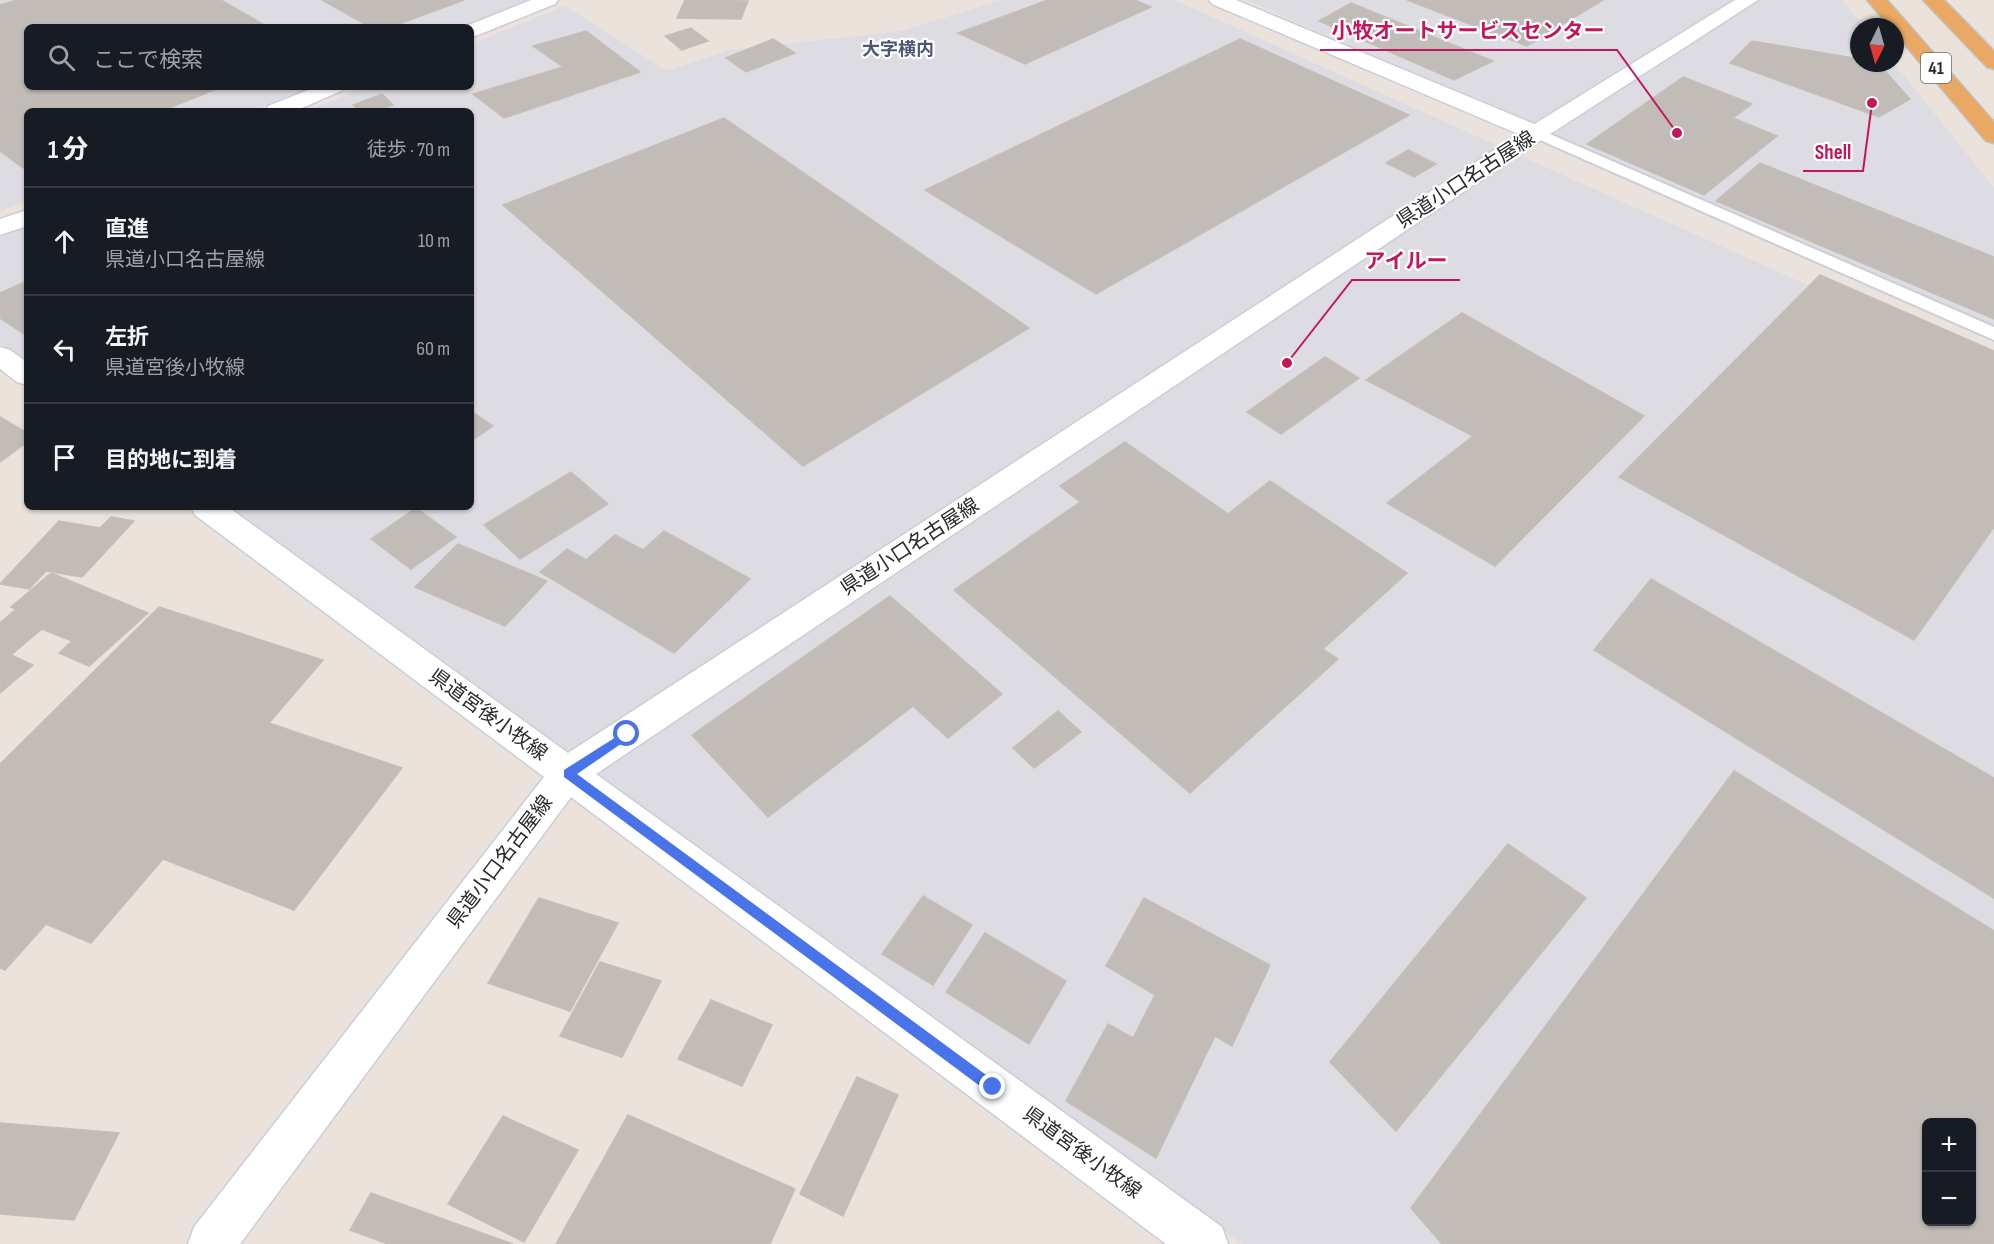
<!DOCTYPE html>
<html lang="ja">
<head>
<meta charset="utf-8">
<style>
  body { margin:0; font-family:"Sofia Sans Condensed","Noto Sans JP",sans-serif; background:#20242c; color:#f1f3f6 }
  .controls { position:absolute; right:18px; bottom:18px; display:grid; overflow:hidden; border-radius:9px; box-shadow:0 2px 4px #0004 }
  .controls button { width:54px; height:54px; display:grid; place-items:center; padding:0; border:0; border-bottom:2px solid #363941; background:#171b24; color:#f1f3f6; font:30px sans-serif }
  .compass { position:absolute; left:1850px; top:18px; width:54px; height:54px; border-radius:50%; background:#171b24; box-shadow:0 2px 4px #0004; rotate:185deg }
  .stop { position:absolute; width:18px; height:18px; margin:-14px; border:4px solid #4973e9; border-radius:50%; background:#fff }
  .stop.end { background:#4973e9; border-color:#fff; box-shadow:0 2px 6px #0008 }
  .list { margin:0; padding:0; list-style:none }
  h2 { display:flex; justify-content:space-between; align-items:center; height:78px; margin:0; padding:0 24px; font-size:26px }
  h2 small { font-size:20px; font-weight:400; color:#9ea1a6 }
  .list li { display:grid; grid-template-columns:39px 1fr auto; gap:18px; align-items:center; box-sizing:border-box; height:108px; padding:0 24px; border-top:2px solid #363941 }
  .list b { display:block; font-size:22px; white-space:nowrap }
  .list p { margin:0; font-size:20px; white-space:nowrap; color:#9ea1a6 }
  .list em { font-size:20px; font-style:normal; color:#9ea1a6 }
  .icon { flex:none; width:33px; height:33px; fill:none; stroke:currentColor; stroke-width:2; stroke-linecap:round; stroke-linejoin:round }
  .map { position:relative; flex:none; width:1994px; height:1244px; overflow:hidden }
  .search { position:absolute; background:#171b24; box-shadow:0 2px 4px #0004; left:24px; top:24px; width:450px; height:66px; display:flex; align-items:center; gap:15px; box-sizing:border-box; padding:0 21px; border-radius:9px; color:#9ea1a6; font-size:22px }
  .panel { position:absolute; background:#171b24; box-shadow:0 2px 4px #0004; left:24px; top:108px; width:450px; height:402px; border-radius:9px }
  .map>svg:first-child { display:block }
  .industrial { fill:#dddce2; fill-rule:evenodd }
  .building { fill:#c2bcb8; stroke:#c5beb5; stroke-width:1.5; fill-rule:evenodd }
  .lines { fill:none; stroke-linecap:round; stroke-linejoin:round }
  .service-casing { stroke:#caced9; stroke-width:4 }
  .minor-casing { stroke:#caced9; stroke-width:3 }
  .secondary-casing { stroke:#caced9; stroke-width:3 }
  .trunk-casing { stroke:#c3c3c3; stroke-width:3 }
  .service { fill:#fff; fill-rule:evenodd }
  .minor { fill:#fff; fill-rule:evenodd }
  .secondary { fill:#fff; fill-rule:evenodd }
  .trunk { fill:#e9a864; fill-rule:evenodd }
  .route { fill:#4973e9 }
  .labels { text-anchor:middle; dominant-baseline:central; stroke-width:4.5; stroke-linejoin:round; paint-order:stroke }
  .far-quarter-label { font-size:18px; font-weight:bold; fill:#4d5775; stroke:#fff }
  .shield { fill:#fff; stroke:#696969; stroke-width:1.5 }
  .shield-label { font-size:18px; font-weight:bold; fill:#292929 }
  .street-label { font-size:20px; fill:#292929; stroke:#fff }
  .leader { fill:none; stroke:#c2185b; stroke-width:2 }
  .callout-dot { fill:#c2185b; stroke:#fff; stroke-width:2 }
  .callout-label { font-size:21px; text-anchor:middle; font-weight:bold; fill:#c2185b; stroke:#fff; stroke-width:4.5; stroke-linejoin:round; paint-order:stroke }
</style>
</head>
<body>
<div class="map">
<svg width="1994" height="1244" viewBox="0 0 1994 1244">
  <rect width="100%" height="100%" fill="#eae2db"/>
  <!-- industrial -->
  <path class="industrial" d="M0 0H529L461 27H27V87H311L251 111H27V200L0 211Z
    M1002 0H1174L1994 369V1244H1242L227 507H471V111H307L366 87H471V44L565 6 667 71 730 50 902 31ZM1926 1122H1972V1222H1926Z
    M1246 0H1842L1864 27H1859V63H1894L1994 188V327Z
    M27 226V362L0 342V237Z"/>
  <!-- building -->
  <path class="building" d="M16 0H221L268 27H27V87H221L162 111H27V167L23 168 0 151V5Z
    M322 0H464L391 27H370Z
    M685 0H687L748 1 741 19 677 18Z
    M1048 0H1135L1151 7 1025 64 958 33Z
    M1407 0H1603L1527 46Z
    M1351 3 1493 61 1454 80 1319 21Z
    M691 28 708 41 682 50 665 36Z
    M586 31 640 72 504 118 473 94 563 67 533 46Z
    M773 39 795 53 746 72 726 58Z
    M1240 39 1409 115 1096 294 925 190Z
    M1752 41 1859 59V63H1878L1910 99 1879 117 1730 63Z
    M1683 77 1752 104 1733 118 1777 136 1704 195 1587 144Z
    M382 94 393 105 376 111H360L353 105Z
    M724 118 1029 328 803 466 503 205Z
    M1408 150 1436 164 1414 177 1386 163Z
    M1760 163 1994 257V319L1716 201Z
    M1820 275 1994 351V527L1914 640 1619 477Z
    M27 281V336L0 318V293Z
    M1462 313 1644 416 1495 566 1387 503 1473 436 1366 380Z
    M1325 357 1359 378 1281 434 1247 412Z
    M471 411 493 426 471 441Z
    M0 417 27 433V442L0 462Z
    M1125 442 1228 514 1270 481 1407 573 1323 649 1338 659 1190 793 954 590 1080 502 1060 486Z
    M571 472 608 504 520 559 484 525Z
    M416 508 456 537 411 569 371 539Z
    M111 517 134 521 82 577 46 571 29 589 0 584 59 521 100 528Z
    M664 531 750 579 674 653 540 572 567 549 586 560 615 535 643 550Z
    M458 544 547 581 505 626 415 587Z
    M51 573 148 613 89 666 59 653 72 641 42 629 11 655 33 665 0 693V623L16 609 11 607Z
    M1651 579 1994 778V898L1594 650Z
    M890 596 1002 694 948 738 913 706 768 817 692 735Z
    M159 607 323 660 269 723 402 768 294 910 163 859 91 943 46 924 5 970 0 968V764Z
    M1058 711 1081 732 1034 768 1013 748Z
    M1734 771 1994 931V1244H1442L1411 1208ZM1926 1122H1972V1222H1926Z
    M1508 844 1586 898 1396 1131 1330 1062Z
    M923 896 972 925 933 985 882 954Z
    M539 898 618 923 570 1011 488 983Z
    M1144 898 1270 965 1232 1046 1215 1036 1156 1158 1066 1101 1108 1024 1133 1038 1155 995 1106 966Z
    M985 933 1066 981 1029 1044 946 992Z
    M600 962 661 981 622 1057 560 1036Z
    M711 1000 772 1025 742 1086 678 1059Z
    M857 1077 898 1095 843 1216 800 1194Z
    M628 1115 795 1189 770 1244H556Z
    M503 1116 578 1150 524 1242 448 1204Z
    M0 1123 119 1133 74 1220 0 1214Z
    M371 1193 513 1244H388L350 1230Z"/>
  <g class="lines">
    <defs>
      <path id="service" d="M1536 128 1994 327V340L1531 136 1528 133 1531 130Z"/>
      <path id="minor" d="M531 0H558L555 4 478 35 471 37V27H464Z
        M1209 0H1236L1544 128 1547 133 1544 138H1528L1212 4Z
        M316 87H345L341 91 295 111H265L268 106Z
        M27 210V226L0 235V219Z"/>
      <path id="secondary" d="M1735 0H1758L1544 138 596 774 1222 1227 1228 1244H1166L571 797 240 1244H188L194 1227 544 777 195 515 191 507H228L568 753 1528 128Z
        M0 347 10 350 27 362V385L17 382 0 369Z"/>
      <path id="trunk" d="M1867 0H1887L1994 122V143L1986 141 1895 33V27H1890Z
        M1923 0H1944L1994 51V69L1987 67Z"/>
    </defs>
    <!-- service casing -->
    <use href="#service" class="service-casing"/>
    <!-- minor casing -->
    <use href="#minor" class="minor-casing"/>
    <!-- secondary casing -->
    <use href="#secondary" class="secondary-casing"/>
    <!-- trunk casing -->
    <use href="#trunk" class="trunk-casing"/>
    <!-- service -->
    <use href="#service" class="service"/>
    <!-- minor -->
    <use href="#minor" class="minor"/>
    <!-- secondary -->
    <use href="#secondary" class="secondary"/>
    <!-- trunk -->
    <use href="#trunk" class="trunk"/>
  </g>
  <!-- route -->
  <path class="route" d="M627 730 631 731V737L577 774 997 1083V1092H988L564 777V770Z"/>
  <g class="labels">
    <!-- far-quarter labels -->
    <g class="far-quarter-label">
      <text x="898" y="49">大字横内</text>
    </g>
    <!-- shield labels -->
    <rect class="shield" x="1921" y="53" width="30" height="30" rx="4.5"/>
    <g class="shield-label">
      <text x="1936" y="68">41</text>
    </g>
    <!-- street labels -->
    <g class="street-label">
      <text transform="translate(1466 180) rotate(-33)">県道小口名古屋線</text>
      <text transform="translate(910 547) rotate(-33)">県道小口名古屋線</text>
      <text transform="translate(488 715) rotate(36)">県道宮後小牧線</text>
      <text transform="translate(500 862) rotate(-53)">県道小口名古屋線</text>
      <text transform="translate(1082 1153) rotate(36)">県道宮後小牧線</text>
    </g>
  </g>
  <!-- callouts -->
  <path class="leader" d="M1677 133L1617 50H1320M1872 103L1863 171H1803M1287 363L1352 280H1460"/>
  <g class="callout-dot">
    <circle cx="1677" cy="133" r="6"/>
    <circle cx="1872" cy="103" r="6"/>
    <circle cx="1287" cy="363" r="6"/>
  </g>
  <g class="callout-label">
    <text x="1468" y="38">小牧オートサービスセンター</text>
    <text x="1833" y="159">Shell</text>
    <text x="1406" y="268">アイルー</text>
  </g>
</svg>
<div class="controls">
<button>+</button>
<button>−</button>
</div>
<svg class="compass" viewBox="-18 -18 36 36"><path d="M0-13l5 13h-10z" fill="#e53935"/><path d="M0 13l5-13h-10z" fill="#9ea1a6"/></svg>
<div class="stop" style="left:627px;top:734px"></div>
<div class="stop end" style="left:993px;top:1087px"></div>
<div class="search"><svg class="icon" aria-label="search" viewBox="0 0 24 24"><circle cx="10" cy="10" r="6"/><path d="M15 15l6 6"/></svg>ここで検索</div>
<section class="panel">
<h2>1 分<small>徒歩 · 70 m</small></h2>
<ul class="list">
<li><svg class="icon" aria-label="ahead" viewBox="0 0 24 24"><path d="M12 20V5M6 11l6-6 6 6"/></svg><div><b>直進</b><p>県道小口名古屋線</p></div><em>10 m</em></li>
<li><svg class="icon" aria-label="left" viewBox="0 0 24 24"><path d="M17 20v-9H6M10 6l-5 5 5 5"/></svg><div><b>左折</b><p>県道宮後小牧線</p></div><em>60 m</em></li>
<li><svg class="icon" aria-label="arrive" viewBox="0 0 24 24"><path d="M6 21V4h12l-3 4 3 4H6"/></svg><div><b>目的地に到着</b></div></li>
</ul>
</section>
</div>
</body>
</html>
